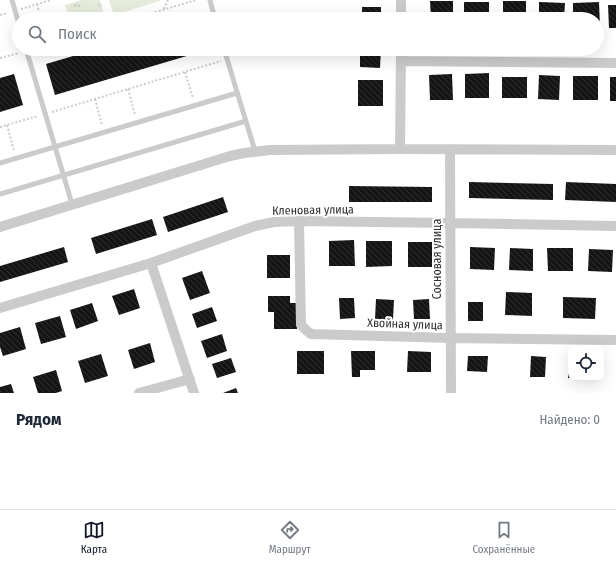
<!DOCTYPE html>
<html lang="ru">
<head>
<meta charset="utf-8">
<style>
  body { margin:0; font-family:"Fira Sans Condensed",sans-serif; background:#f2f2f3; color:#1f2937 }
  .controls { position:absolute; right:12px; bottom:12px; display:grid; overflow:hidden; border-radius:8px; box-shadow:0 4px 16px #0002 }
  .controls button { width:36px; height:36px; display:grid; place-items:center; padding:0; border:0; border-bottom:1px solid #e0e1e3; background:#fff; color:#1f2937; font:20px sans-serif }
  .list { margin:0; padding:0; list-style:none }
  h2 { display:flex; justify-content:space-between; align-items:center; height:52px; margin:0; padding:0 16px; font-size:17px }
  h2 small { font-size:13px; font-weight:400; color:#747a83 }
  .icon { flex:none; width:22px; height:22px; fill:none; stroke:currentColor; stroke-width:2; stroke-linecap:round; stroke-linejoin:round }
  .map { position:relative; flex:none; width:616px; height:393px; overflow:hidden }
  .search { position:absolute; background:#fff; box-shadow:0 4px 16px #0002; left:12px; right:12px; top:12px; height:44px; display:flex; align-items:center; gap:10px; box-sizing:border-box; padding:0 14px; border-radius:22px; color:#747a83; font-size:15px }
  .sheet { height:116px; background:#fff }
  nav { display:flex; justify-content:space-around; align-items:center; box-sizing:border-box; height:56px; border-top:1px solid #e0e1e3; background:#fff; font-size:11px; color:#747a83 }
  nav a { display:grid; justify-items:center; gap:2px }
  nav .on { color:#111827 }
  .map>svg:first-child { display:block }
  .park { fill:url(#park-tufts) }
  .pitch { fill:#e6ecdc }
  .building { fill:url(#building-back-hatch) }
  .lines { fill:none; stroke-linecap:round; stroke-linejoin:round }
  .path { stroke:#cbcbcb; stroke-width:2; stroke-dasharray:2 2; stroke-linecap:butt }
  .lane { stroke:#cbcbcb; stroke-width:5 }
  .street { stroke:#cbcbcb; stroke-width:10 }
  .labels { text-anchor:middle; dominant-baseline:central; stroke-width:4; stroke-linejoin:round; paint-order:stroke }
  .street-label { font-size:12px; fill:#2e2e2e; stroke:#fff }
</style>
</head>
<body>
<div class="map">
<svg width="616" height="393" viewBox="0 0 616 393">
  <defs>
    <pattern id="park-tufts" width="24" height="20" patternUnits="userSpaceOnUse"><rect width="24" height="20" fill="#e6ecdc"/><path d="M3 7l-1-3M5 7V3M7 7l1-3M15 17l-1-3M17 17v-4M19 17l1-3" fill="none" stroke="#c6cbbd"/></pattern>
    <pattern id="building-back-hatch" width="6" height="6" patternUnits="userSpaceOnUse"><rect width="6" height="6" fill="#151515"/><path d="M-1 5l2 2M0 0l6 6M5-1l2 2" fill="none" stroke="#2f2f2f"/></pattern>
  </defs>
  <rect width="100%" height="100%" fill="#fff"/>
  <!-- park -->
  <path class="park" d="M81 0H100L105 18 101 19H69L65 5Z"/>
  <!-- pitch -->
  <path class="pitch" d="M109 0H160V1L114 15Z"/>
  <!-- building -->
  <path class="building" d="M430 1H453V19H431Z
    M503 1H526V19H503Z
    M464 2H489V19H464Z
    M539 2 565 3 564 19H539Z
    M599 2 600 27H597V19H573V3Z
    M608 5H616V28H609Z
    M362 7H381V19H362Z
    M97 49H206L207 50 55 95 46 64Z
    M360 49H381L380 68 360 67Z
    M489 73V98H465V74Z
    M14 74 23 105 0 112V78Z
    M452 74 453 100H430L429 75Z
    M539 75 560 76 559 100 538 99Z
    M573 76H598V100H573Z
    M502 77H527V98H502Z
    M610 77H616V101H610Z
    M358 80H383V106H358Z
    M469 182 553 184V200L469 198Z
    M566 182 616 184V202L565 200Z
    M349 186 432 187V202H349Z
    M223 197 228 212 168 232 163 217Z
    M152 219 157 235 96 254 91 238Z
    M354 240 355 266H329V241Z
    M366 241H392V266L366 267Z
    M408 242H432V267H408Z
    M64 247 68 262 0 282V266Z
    M470 247 495 248 494 270 470 269Z
    M510 248 533 249V271L509 270Z
    M547 248H573V271H548Z
    M589 249 613 250 612 272 588 271Z
    M267 255H290V278H267Z
    M202 271 210 293 190 300 182 278Z
    M134 289 140 308 119 315 112 296Z
    M506 292 532 293V316L505 315Z
    M268 296H290V303H298L297 329H274V312H268Z
    M563 297 596 298 595 319 563 318Z
    M339 298H354L355 318 340 319Z
    M376 299 394 300 393 320 375 319Z
    M429 299 430 319H414L413 300Z
    M468 302H483V321H468Z
    M92 303 98 321 76 329 70 310Z
    M212 307 217 321 197 328 192 314Z
    M60 316 66 337 41 344 35 323Z
    M20 327 26 349 3 356 0 347V333Z
    M222 334 227 351 207 358 201 341Z
    M150 343 155 362 134 369 128 350Z
    M297 351H324V374H297Z
    M351 351H375V370H360V377H352Z
    M408 351 431 352V372H407Z
    M101 354 108 376 85 383 78 361Z
    M468 356H488L487 372 467 371Z
    M531 356 546 357 545 377H530Z
    M231 358 236 372 217 378 212 364Z
    M568 360H571V378H568Z
    M56 370 62 391 56 393H38L33 377Z
    M11 384 14 393H0V387Z
    M236 388 238 393H223Z"/>
  <g class="lines">
    <!-- path -->
    <path class="path" d="M37 4 41 19
      M21 9 51 0
      M164 9 168 0
      M0 15 8 13
      M132 19 196 0
      M0 58 19 53
      M185 72 193 98
      M128 89 135 115
      M95 99 102 125
      M52 112 221 61
      M7 125 14 151
      M0 127 38 116"/>
    <!-- lane -->
    <path class="lane" d="M12 0 19 24
      M210 0 215 19
      M26 49 72 204
      M224 49 255 151
      M0 163 237 93
      M0 194 246 121"/>
    <!-- street -->
    <path class="street" d="M401 19V0
      M401 61 616 63
      M400 149 401 49
      M450 149 451 393
      M299 221 301 325 306 330 311 334 451 338 616 340
      M0 227 230 156 244 153 270 150 400 149 616 150
      M151 263 194 393
      M0 308 151 263 255 226 274 222 299 221 450 223 616 226
      M139 393 190 379"/>
  </g>
  <g class="labels">
    <!-- street labels -->
    <g class="street-label">
      <text transform="translate(313 210) rotate(-1)">Кленовая улица</text>
      <text transform="translate(437 259) rotate(-90)">Сосновая улица</text>
      <text transform="translate(405 324) rotate(2)">Хвойная улица</text>
    </g>
  </g>
</svg>
<div class="controls">
<button><svg class="icon" aria-label="locate" viewBox="0 0 24 24"><circle cx="12" cy="12" r="6"/><path d="M12 2v4M12 18v4M2 12h4M18 12h4"/></svg></button>
</div>
<div class="search"><svg class="icon" aria-label="search" viewBox="0 0 24 24"><circle cx="10" cy="10" r="6"/><path d="M15 15l6 6"/></svg>Поиск</div>
</div>
<section class="sheet">
<h2>Рядом<small>Найдено: 0</small></h2>
<ul class="list">
</ul>
</section>
<nav>
<a class="on"><svg class="icon" aria-label="map" viewBox="0 0 24 24"><path d="M3 6l6-2 6 2 6-2v14l-6 2-6-2-6 2zM9 4v14M15 6v14"/></svg>Карта</a>
<a><svg class="icon" aria-label="directions" viewBox="0 0 24 24"><path d="M12 3l9 9-9 9-9-9zM9 14v-3h6M13 9l2 2-2 2"/></svg>Маршрут</a>
<a><svg class="icon" aria-label="saved" viewBox="0 0 24 24"><path d="M7 4h10v16l-5-4-5 4z"/></svg>Сохранённые</a>
</nav>
</body>
</html>
